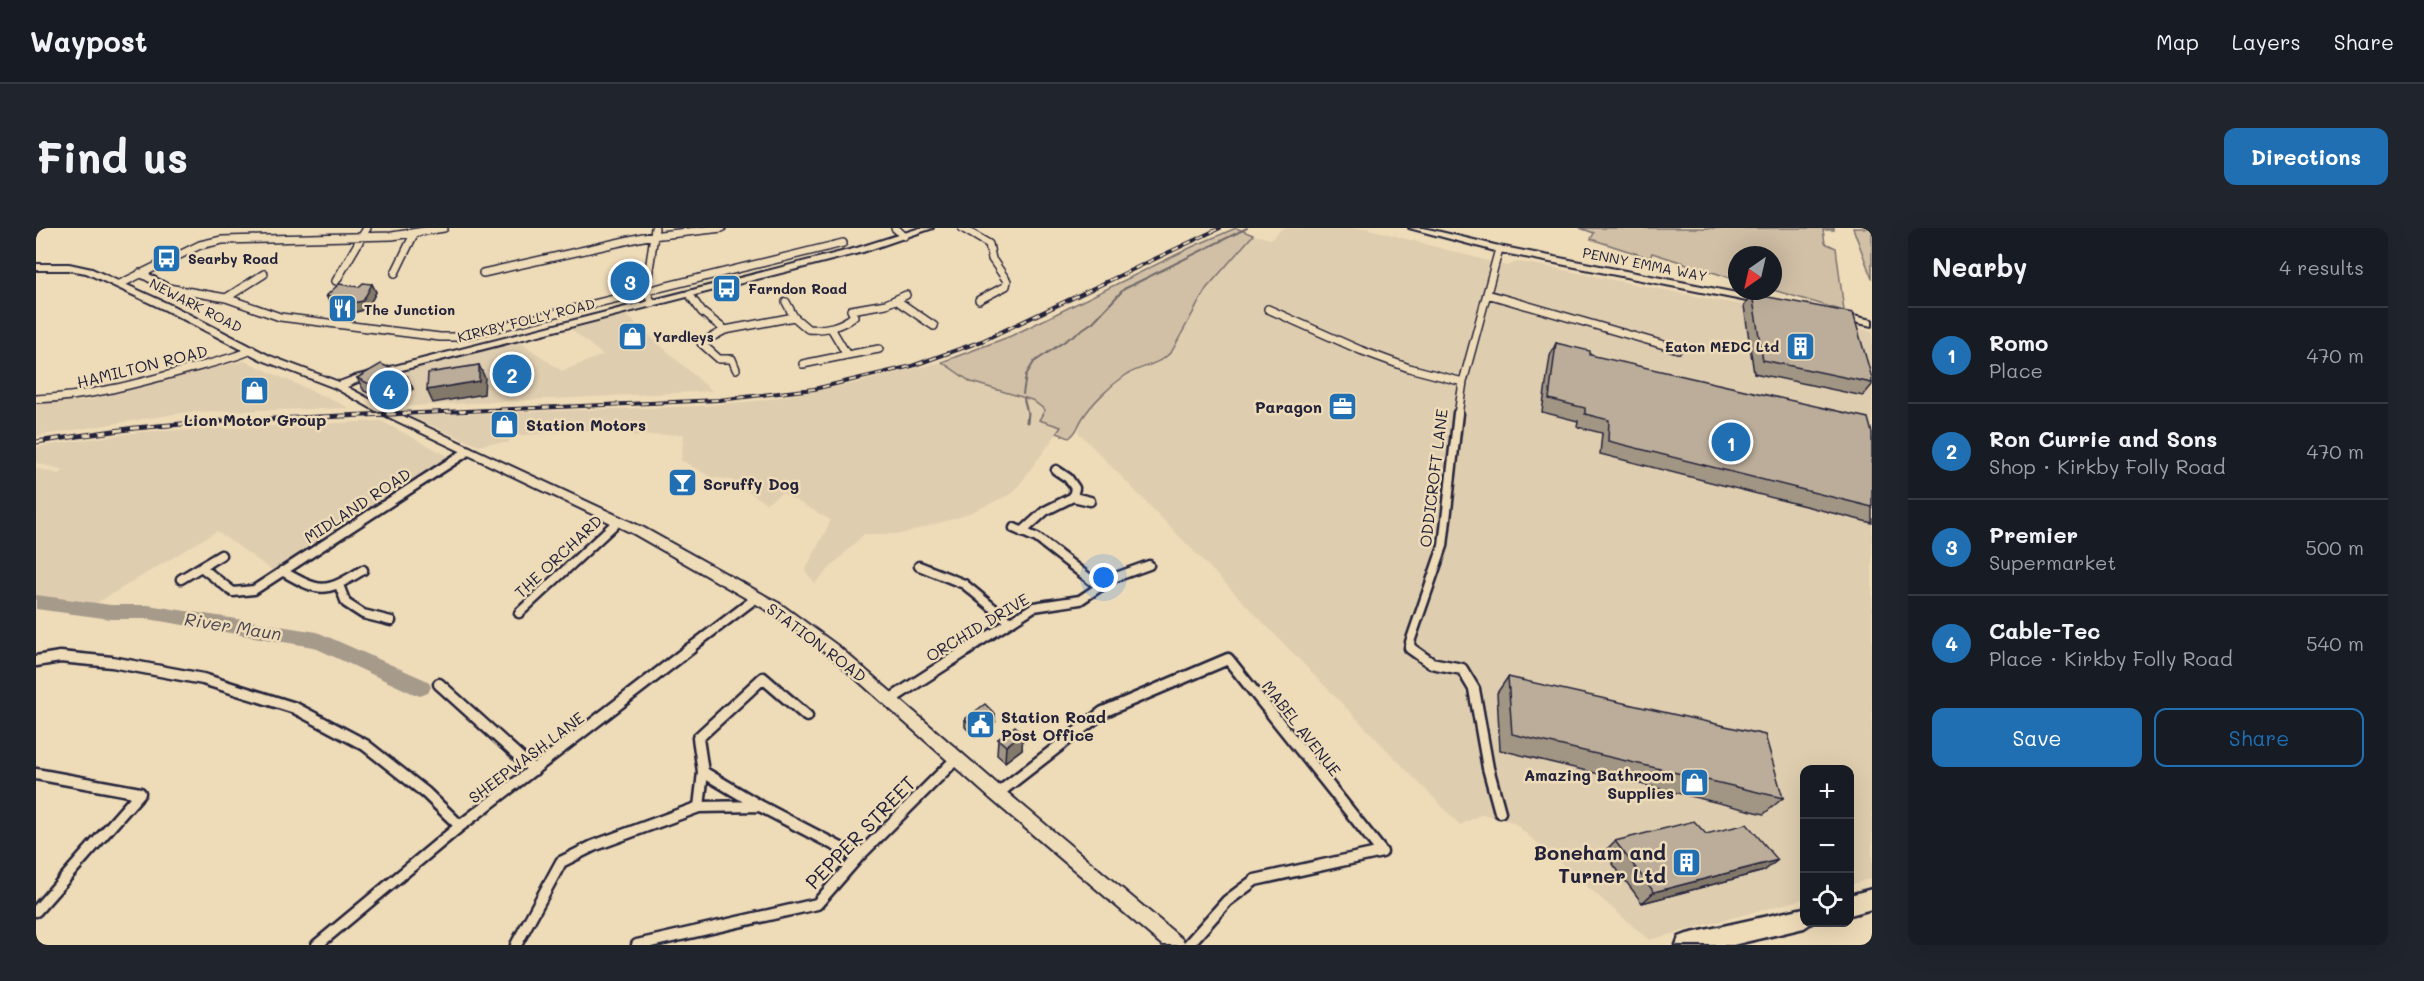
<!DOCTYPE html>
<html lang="en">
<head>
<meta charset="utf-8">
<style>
  body { margin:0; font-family:Mali,sans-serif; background:#20242c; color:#f1f3f6 }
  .controls { position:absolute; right:18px; bottom:18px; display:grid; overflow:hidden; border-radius:12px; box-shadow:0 6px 24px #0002 }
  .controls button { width:54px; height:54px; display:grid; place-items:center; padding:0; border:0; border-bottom:2px solid #363941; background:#171b24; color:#f1f3f6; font:30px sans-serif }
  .compass { position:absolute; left:1692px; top:18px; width:54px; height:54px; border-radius:50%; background:#171b24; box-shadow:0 6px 24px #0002; rotate:214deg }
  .you { position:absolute; left:1068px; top:350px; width:21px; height:21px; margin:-15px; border:4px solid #fff; border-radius:50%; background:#1a73e8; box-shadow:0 0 0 9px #1a73e833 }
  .badge { display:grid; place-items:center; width:39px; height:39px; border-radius:50%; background:#1f6fb2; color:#fff; font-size:20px; font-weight:700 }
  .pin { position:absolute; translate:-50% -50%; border:3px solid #fff; box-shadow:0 2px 6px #0006 }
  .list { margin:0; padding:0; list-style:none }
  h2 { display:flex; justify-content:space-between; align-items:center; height:78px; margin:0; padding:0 24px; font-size:26px }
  h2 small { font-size:20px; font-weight:400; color:#9ea1a6 }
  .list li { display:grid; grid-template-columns:39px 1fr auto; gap:18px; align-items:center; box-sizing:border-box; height:96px; padding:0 24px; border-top:2px solid #363941 }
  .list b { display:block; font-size:22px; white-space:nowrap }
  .list p { margin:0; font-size:20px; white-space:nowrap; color:#9ea1a6 }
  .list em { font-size:20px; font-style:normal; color:#9ea1a6 }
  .actions { display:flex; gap:12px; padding:18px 24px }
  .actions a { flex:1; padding:14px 0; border:2px solid #1f6fb2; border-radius:12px; text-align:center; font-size:21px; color:#1f6fb2 }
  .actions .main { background:#1f6fb2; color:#fff }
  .icon { flex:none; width:33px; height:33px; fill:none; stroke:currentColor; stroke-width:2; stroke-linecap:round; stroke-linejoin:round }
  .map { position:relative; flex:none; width:1836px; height:717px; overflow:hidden; border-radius:12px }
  header { display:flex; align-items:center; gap:36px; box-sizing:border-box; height:84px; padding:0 30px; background:#171b24; border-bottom:2px solid #363941 }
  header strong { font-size:28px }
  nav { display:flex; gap:33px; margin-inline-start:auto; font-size:21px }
  .intro { display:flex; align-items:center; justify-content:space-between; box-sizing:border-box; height:144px; padding:0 36px }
  h1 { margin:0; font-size:42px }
  .button { padding:15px 27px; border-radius:12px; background:#1f6fb2; color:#fff; font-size:21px; font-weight:700 }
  main { display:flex; gap:36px; padding:0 36px }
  aside { flex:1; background:#171b24; border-radius:12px; box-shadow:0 6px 24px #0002 }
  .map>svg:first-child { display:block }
  .built { fill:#dfcdaf }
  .green { fill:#d1c0a6; stroke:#7a7170; stroke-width:1.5 }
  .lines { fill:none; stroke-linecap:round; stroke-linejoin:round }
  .stream-far1 { stroke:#716a6b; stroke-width:2 }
  .stream { stroke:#716a6b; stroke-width:3 }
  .river { fill:#a69a8b; fill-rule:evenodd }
  .street-far2-casing { stroke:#22223b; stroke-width:10 }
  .street-far1-casing { stroke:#22223b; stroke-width:13 }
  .street-casing { stroke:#22223b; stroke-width:15 }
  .secondary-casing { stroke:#22223b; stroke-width:4 }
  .highway-casing { stroke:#22223b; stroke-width:5 }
  .street-far2 { stroke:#eedbb8; stroke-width:7 }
  .street-far1 { stroke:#eedbb8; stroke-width:8 }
  .street { stroke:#eedbb8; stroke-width:10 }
  .secondary { fill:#eedbb8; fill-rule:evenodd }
  .highway { fill:#eedbb8; fill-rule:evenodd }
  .rail-far1-casing { stroke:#22223b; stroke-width:4 }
  .rail-casing { stroke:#22223b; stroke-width:5 }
  .rail-far1 { stroke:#eedbb8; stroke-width:2; stroke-dasharray:7; stroke-linecap:butt }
  .rail { stroke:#eedbb8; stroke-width:3; stroke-dasharray:8; stroke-linecap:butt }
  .wall { fill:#a19584; stroke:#22223b; stroke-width:1.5 }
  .shaded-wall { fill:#83796b; stroke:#22223b; stroke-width:1.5 }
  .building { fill:#bbad99; stroke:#22223b; stroke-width:1.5 }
  .labels { text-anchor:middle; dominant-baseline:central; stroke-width:5; stroke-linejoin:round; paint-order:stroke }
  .far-poi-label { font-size:14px; font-weight:bold; fill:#22223b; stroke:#eedbb8; text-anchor:start }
  .far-street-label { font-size:14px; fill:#22223b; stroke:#eedbb8 }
  .street-label { font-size:16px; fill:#22223b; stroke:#eedbb8 }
  .poi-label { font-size:16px; font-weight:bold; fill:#22223b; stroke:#eedbb8; text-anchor:start }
  .water-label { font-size:18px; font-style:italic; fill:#4a4653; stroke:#eedbb8 }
  .near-street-label { font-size:20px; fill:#22223b; stroke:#eedbb8 }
  .near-poi-label { font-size:20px; font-weight:bold; fill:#22223b; stroke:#eedbb8; text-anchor:end }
</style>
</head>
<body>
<header>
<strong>Waypost</strong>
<nav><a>Map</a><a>Layers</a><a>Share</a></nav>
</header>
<div class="intro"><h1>Find us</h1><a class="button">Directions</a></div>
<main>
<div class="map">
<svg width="1836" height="717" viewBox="0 0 1836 717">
  <rect width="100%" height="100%" fill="#eedbb8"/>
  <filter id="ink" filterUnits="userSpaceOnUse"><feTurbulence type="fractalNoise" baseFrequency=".0167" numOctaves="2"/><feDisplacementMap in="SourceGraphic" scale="12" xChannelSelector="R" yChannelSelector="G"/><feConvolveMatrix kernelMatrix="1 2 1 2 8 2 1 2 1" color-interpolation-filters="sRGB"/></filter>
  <g filter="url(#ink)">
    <!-- built -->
    <path class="built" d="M1247 0H1330L1471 38 1481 34 1497 36 1836 103V650L1814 657V542H1768V671L1613 712 1477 594 1446 586 1424 597 1042 204 1045 192 1065 168 1091 147 1130 130 1136 123 1170 61 1217 7 1235 11Z
      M589 86 676 163 355 179 328 163 321 162 348 147 469 115 484 114 526 143 567 127 535 101Z
      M209 133 314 180 152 184 0 208V176L54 172 125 151Z
      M906 134 935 154 997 172 1009 182 1004 192 1026 199 977 265 927 288 865 306H828L779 355 769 343 795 292 746 265 730 275 695 252 675 249 645 232 648 206 597 208 596 199 476 208 472 215H454L443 218 373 188 667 178 728 172 816 156Z
      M345 193 416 230 237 343 181 303 54 379 0 371V240L23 246 28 242 0 235V219L104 204Z"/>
    <!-- green -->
    <path class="green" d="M1200 0 1217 7 1170 61 1136 123C1124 137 1105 138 1090 147 1074 158 1056 175 1046 191 1041 199 1042 204 1033 210L1021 205 1025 199 1003 192 1009 182 996 172 935 154 906 134 975 108 1158 18Z
      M1544 0H1798V2H1787L1789 15 1800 20 1808 83 1737 62V27H1701V52L1616 25 1614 30 1555 11 1558 5Z
      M1817 0H1836V51Z"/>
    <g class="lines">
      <!-- stream-far1 -->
      <path class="stream-far1" d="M987 166 990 147 998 134 1057 94 1088 61 1211 0
        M988 171 992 187"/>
      <!-- stream -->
      <path class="stream" d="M991 194 992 185"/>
      <!-- river -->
      <path class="river" d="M0 367 75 377H112L281 404 392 453 395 459 392 465 384 468 376 465 277 419 112 391H75L0 381Z"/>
      <defs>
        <path id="street-far2" d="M859 0 868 8
          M926 0 953 16 956 31 971 53 970 58 943 72
          M104 45 132 60 190 70 244 89 404 109H423L807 15
          M359 45 378 6
          M447 45 607 9 686 0
          M300 53 331 0
          M84 56 164 17 186 12 356 8 408 0
          M653 66 666 84 689 102 665 115 683 131H696L700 141
          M1451 66 1642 121
          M190 70 228 46
          M860 72 898 98
          M750 74 758 89
          M616 75 610 63 619 0
          M1232 81 1324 122 1373 140 1427 154
          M689 102 758 89 772 101C790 102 804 99 818 88L815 82 850 76 870 67
          M811 127 843 121
          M767 136 811 127 795 100
          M0 171C52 169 100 156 150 142 172 136 195 131 216 122
          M1422 187 1427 154 1463 21"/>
        <path id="street-far1" d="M1037 269 1054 273
          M978 300 1001 310 1064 359
          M986 304 1009 283 1037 269 1039 260 1032 250 1020 242
          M883 338 928 356 974 394
          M165 339 197 364 218 362 432 223
          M246 343C285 365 288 366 327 342
          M145 351 185 327
          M303 357 310 375 327 386 355 393
          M483 385 582 293
          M653 421 720 370
          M932 421 998 379 1044 372 1077 350 1113 337
          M1375 421 1374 414 1407 318 1422 185"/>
        <path id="street" d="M1374 420 1395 435 1426 441 1438 461 1452 540 1464 584
          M0 433 24 429 76 434 167 451 259 480 329 517 390 565 424 598
          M403 456 498 542
          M855 471 934 420
          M667 544 724 578 822 629
          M0 546 104 565 0 683
          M961 566 1067 484 1192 431 1346 624 1219 652 1191 673 1152 717
          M663 579 724 578
          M281 717 424 598 655 420
          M480 717 525 634 557 618 663 579 667 544 662 510 727 450 771 488
          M601 717 781 676 822 629 921 530"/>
        <path id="secondary" d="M884 0H897L827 24 327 152 311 159 350 180 608 300 746 377 802 418 967 561 1146 711 1149 717H1126L955 571 792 426 736 385 598 306 342 184 299 160 226 132 129 82 50 45 33 42H0V36H33L56 41 137 78 234 128 303 154 319 148 821 20Z
          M1373 0H1388L1463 18 1731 71 1736 74 1731 77 1463 24Z
          M1803 85 1836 92V98L1799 90V86Z"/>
        <path id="highway" d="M1836 661V681L1814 687V667Z
          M1768 680V694H1777L1768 700 1697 717H1640L1643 709 1651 706Z"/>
      </defs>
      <!-- street-far2 casing -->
      <use href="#street-far2" class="street-far2-casing"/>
      <!-- street-far1 casing -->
      <use href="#street-far1" class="street-far1-casing"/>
      <!-- street casing -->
      <use href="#street" class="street-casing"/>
      <!-- secondary casing -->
      <use href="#secondary" class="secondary-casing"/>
      <!-- highway casing -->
      <use href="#highway" class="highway-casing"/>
      <!-- street-far2 -->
      <use href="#street-far2" class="street-far2"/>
      <!-- street-far1 -->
      <use href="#street-far1" class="street-far1"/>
      <!-- street -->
      <use href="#street" class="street"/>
      <!-- secondary -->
      <use href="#secondary" class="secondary"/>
      <!-- highway -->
      <use href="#highway" class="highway"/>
      <defs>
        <path id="rail-far1" d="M339 187 683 172 778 161 876 138 946 113 1184 0"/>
        <path id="rail" d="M0 214 99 200 169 194 374 185"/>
      </defs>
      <!-- rail-far1 casing -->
      <use href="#rail-far1" class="rail-far1-casing"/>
      <!-- rail casing -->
      <use href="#rail" class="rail-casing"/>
      <!-- rail-far1 -->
      <use href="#rail-far1" class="rail-far1"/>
      <!-- rail -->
      <use href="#rail" class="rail"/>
    </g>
    <!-- wall -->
    <path class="wall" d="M336 56 340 64 331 81 316 85 311 82 309 77 295 76 290 68Z
      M1716 66 1836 155V157L1827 168 1718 145 1708 78Z
      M1520 115 1554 127 1836 205V295L1564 226 1566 205 1541 199 1542 193 1506 184 1514 128Z
      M371 148 377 161 353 175 328 163 321 150Z
      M1472 449 1747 570 1728 586 1464 522 1461 465Z
      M929 491 959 494 939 509 929 499Z
      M962 511 986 521 969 534 961 527Z
      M1670 606 1728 643 1606 675 1568 624 1579 613Z"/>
    <!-- shaded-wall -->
    <path class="shaded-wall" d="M336 56 340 64 331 81 316 85 312 76Z
      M443 137 449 150 448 166 397 175 391 162Z
      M371 148 377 161 353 175 347 163Z
      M959 486V494L939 509V501Z
      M987 505 986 521 969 534 970 518Z
      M1742 632 1728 643 1606 675 1618 664Z"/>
    <!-- building -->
    <path class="building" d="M327 55 336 56 327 73 312 76 307 74 305 69 290 68 303 56 323 59Z
      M1716 66 1817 85 1836 150V155L1727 132Z
      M1520 115 1554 123V127L1832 190 1836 205V279L1572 213 1573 192 1549 186V180L1513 171Z
      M345 136 371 148 347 163 321 150Z
      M443 137V153L391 162 392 145Z
      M1472 449 1729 507 1747 570 1476 506Z
      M949 476 959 486 939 501 929 491Z
      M979 498 987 505 970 518 962 511Z
      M1658 593 1670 606 1711 596 1742 632 1618 664 1579 613Z"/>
  </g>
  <!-- icons -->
  <defs>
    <symbol id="bus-square" viewBox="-11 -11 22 22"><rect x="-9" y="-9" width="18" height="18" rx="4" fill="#1f6fb2" stroke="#eedbb8"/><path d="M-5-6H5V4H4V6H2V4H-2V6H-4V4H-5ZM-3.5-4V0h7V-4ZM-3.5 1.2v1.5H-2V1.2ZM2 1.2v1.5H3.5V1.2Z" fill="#fff"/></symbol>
    <symbol id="restaurant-square" viewBox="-11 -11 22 22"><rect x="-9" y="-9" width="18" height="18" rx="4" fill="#1f6fb2" stroke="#eedbb8"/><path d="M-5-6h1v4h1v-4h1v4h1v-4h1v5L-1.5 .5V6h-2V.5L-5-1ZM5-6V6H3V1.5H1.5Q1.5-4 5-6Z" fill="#fff"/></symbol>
    <symbol id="shop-square" viewBox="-11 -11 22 22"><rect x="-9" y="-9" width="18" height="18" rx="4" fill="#1f6fb2" stroke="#eedbb8"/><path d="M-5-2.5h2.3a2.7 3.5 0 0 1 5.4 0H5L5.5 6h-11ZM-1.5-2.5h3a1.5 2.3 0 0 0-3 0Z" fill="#fff"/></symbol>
    <symbol id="building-square" viewBox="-11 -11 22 22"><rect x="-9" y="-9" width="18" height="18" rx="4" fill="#1f6fb2" stroke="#eedbb8"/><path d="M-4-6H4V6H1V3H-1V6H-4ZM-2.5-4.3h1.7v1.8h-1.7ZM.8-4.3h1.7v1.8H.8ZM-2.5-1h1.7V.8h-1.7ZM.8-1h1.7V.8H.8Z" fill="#fff"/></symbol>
    <symbol id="office-square" viewBox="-11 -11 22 22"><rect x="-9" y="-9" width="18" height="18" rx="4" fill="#1f6fb2" stroke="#eedbb8"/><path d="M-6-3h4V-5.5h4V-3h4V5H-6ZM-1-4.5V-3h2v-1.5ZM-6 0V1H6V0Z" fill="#fff"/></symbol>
    <symbol id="bar-square" viewBox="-11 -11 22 22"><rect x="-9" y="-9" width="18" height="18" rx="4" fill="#1f6fb2" stroke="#eedbb8"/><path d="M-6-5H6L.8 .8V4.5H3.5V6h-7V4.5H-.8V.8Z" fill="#fff"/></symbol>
    <symbol id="civic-square" viewBox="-11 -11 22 22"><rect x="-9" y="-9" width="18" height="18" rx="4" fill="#1f6fb2" stroke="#eedbb8"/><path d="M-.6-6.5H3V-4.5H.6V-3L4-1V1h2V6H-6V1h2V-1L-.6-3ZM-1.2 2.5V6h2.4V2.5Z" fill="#fff"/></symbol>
  </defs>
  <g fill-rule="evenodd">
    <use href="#bus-square" x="114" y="14" width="33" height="33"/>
    <use href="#bus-square" x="674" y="44" width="33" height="33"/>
    <use href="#restaurant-square" x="290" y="64" width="33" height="33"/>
    <use href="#shop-square" x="580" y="92" width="33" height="33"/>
    <use href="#building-square" x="1748" y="102" width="33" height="33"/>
    <use href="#shop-square" x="202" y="146" width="33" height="33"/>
    <use href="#office-square" x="1290" y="162" width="33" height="33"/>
    <use href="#shop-square" x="452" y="180" width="33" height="33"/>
    <use href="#bar-square" x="630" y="238" width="33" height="33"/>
    <use href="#civic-square" x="928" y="480" width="33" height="33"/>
    <use href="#shop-square" x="1642" y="538" width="33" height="33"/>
    <use href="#building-square" x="1634" y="618" width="33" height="33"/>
  </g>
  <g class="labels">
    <!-- far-poi labels -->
    <g class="far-poi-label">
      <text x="152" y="30">Searby Road</text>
      <text x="712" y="60">Farndon Road</text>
      <text x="328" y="81">The Junction</text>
      <text x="617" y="108">Yardleys</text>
      <text x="1743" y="118" text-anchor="end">Eaton MEDC Ltd</text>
    </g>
    <!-- far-street labels -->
    <g class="far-street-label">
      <text transform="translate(1609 36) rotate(11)">PENNY EMMA WAY</text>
      <text transform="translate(160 77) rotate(27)">NEWARK ROAD</text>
      <text transform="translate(490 92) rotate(-14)">KIRKBY FOLLY ROAD</text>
    </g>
    <!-- street labels -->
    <g class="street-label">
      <text transform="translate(106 138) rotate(-14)">HAMILTON ROAD</text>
      <text transform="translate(1397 250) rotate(-83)">ODDICROFT LANE</text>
      <text transform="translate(321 277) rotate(-33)">MIDLAND ROAD</text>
      <text transform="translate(522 328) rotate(-43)">THE ORCHARD</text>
      <text transform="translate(941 399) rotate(-31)">ORCHID DRIVE</text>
      <text transform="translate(781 414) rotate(37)">STATION ROAD</text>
      <text transform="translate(1266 500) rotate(52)">MABEL AVENUE</text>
      <text transform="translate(490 529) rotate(-37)">SHEEPWASH LANE</text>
    </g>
    <!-- poi labels -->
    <g class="poi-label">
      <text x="1286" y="178" text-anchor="end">Paragon</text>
      <text x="219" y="191" text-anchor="middle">Lion Motor Group</text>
      <text x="490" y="196">Station Motors</text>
      <text x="667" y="255">Scruffy Dog</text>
      <text x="965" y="488">Station Road<tspan x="965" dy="18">Post Office</tspan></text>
      <text x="1638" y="546" text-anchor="end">Amazing Bathroom<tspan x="1638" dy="18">Supplies</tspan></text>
    </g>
    <!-- water labels -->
    <g class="water-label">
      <text transform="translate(197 398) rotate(9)">River Maun</text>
    </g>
    <!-- near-street labels -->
    <g class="near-street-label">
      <text transform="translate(824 604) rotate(-46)">PEPPER STREET</text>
    </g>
    <!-- near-poi labels -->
    <g class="near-poi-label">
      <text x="1630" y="624">Boneham and<tspan x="1630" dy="23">Turner Ltd</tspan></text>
    </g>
  </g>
</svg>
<div class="controls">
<button>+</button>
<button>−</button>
<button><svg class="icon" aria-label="locate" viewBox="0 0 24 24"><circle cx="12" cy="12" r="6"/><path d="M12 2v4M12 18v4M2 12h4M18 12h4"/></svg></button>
</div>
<svg class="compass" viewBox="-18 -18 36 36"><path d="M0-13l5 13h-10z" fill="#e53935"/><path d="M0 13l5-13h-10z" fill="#9ea1a6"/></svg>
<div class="you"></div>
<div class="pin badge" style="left:1695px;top:214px">1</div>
<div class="pin badge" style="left:476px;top:146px">2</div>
<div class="pin badge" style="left:594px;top:53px">3</div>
<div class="pin badge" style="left:353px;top:162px">4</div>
</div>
<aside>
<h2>Nearby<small>4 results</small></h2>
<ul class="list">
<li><span class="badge">1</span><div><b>Romo</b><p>Place</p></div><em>470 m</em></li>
<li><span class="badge">2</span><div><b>Ron Currie and Sons</b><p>Shop · Kirkby Folly Road</p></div><em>470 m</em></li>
<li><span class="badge">3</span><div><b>Premier</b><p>Supermarket</p></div><em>500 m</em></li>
<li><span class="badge">4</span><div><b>Cable-Tec</b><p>Place · Kirkby Folly Road</p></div><em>540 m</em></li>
</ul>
<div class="actions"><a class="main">Save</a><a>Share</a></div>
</aside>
</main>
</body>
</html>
